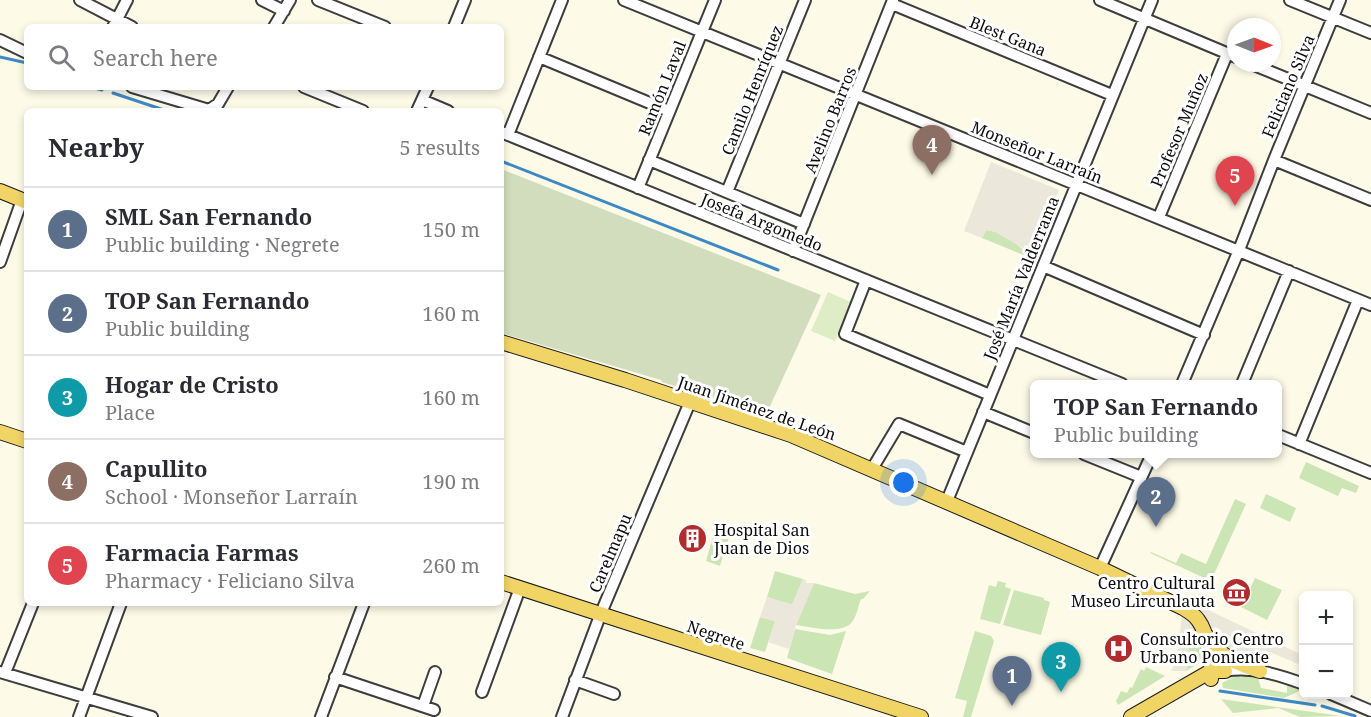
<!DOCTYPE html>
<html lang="en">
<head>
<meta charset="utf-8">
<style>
  body { margin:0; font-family:"Noto Serif",serif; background:#f7f7f7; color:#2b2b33 }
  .controls { position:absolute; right:18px; bottom:18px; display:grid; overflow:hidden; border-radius:9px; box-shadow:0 3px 9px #0003 }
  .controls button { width:54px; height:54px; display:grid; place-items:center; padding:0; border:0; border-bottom:2px solid #e1e1e2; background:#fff; color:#2b2b33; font:30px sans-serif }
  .compass { position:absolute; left:1227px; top:18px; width:54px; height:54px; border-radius:50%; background:#fff; box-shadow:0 3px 9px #0003; rotate:91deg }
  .you { position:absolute; left:904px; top:483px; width:21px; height:21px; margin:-15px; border:4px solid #fff; border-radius:50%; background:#1a73e8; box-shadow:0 0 0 9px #1a73e833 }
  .badge { display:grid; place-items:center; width:39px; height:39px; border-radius:50%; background:#2563eb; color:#fff; font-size:20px; font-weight:700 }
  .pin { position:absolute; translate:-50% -50px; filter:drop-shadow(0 2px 3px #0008) }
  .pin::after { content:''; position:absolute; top:32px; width:21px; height:18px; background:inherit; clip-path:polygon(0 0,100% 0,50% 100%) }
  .popup { position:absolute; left:1030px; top:380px; width:252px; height:78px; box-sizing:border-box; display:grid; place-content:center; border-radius:9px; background:#fff; filter:drop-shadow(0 2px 4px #0005); font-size:20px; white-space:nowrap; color:#7c7c81 }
  .popup b { font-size:22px; color:#2b2b33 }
  .popup::after { content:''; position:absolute; left:50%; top:100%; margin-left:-12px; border:12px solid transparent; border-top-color:#fff }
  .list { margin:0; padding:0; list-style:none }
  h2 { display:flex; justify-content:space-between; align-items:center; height:78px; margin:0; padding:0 24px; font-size:26px }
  h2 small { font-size:20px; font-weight:400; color:#7c7c81 }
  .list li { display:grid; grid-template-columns:39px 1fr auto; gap:18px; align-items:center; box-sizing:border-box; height:84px; padding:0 24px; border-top:2px solid #e1e1e2 }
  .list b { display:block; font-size:22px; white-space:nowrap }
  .list p { margin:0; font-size:20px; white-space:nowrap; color:#7c7c81 }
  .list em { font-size:20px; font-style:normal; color:#7c7c81 }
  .icon { flex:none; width:33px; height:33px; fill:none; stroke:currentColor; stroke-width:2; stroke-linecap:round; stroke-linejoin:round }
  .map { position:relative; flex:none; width:1371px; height:717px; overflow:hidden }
  .search { position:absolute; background:#fff; box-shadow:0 3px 9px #0003; left:24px; top:24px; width:480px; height:66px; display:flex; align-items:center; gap:15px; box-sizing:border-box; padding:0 21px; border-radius:9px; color:#7c7c81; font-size:22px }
  .panel { position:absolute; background:#fff; box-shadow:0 3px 9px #0003; left:24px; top:108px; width:480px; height:498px; border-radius:9px }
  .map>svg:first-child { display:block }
  .green { fill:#cce5b5 }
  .cemetery { fill:#d1ddbc }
  .pitch { fill:#deedc6 }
  .plaza { fill:#ebe7da }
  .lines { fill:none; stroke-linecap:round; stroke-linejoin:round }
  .stream { stroke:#3c89c4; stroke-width:3 }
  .minor-casing { stroke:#3d3d3d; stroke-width:14 }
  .major-casing { stroke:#1b1b1b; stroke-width:16 }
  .minor { stroke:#fff; stroke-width:10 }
  .major { stroke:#f0d466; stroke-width:14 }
  .labels { text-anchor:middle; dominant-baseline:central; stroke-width:6; stroke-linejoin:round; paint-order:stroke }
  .street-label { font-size:16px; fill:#0a0a0a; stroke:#fff }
  .poi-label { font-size:16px; fill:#0a0a0a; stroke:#fff; text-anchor:start }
</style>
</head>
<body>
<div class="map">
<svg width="1371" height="717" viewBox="0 0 1371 717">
  <rect width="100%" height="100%" fill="#fefae8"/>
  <!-- green -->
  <path class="green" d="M986 230C1000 231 1021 244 1028 257L982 238Z
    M1306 462 1359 486 1356 493 1342 488 1338 496 1299 478Z
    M1266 494 1296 508 1290 522 1260 508Z
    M1235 499 1246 504 1211 581 1150 553 1151 552 1176 563 1181 553 1206 564Z
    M715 529 730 534 720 566 706 561Z
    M775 571 803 579 792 605 767 597Z
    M1255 578 1282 590 1267 620 1241 607Z
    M998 581 1006 583 1005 587 1011 589 1000 624 980 619 989 585 996 587Z
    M814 583 855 594 870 591 863 599H861C858 606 857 616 852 622 842 635 810 627 796 625Z
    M1014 590 1044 598V600L1050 602 1041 635 1003 625Z
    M760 617 775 621 765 652 750 648Z
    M795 629 830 635 846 631 832 674 787 658Z
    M1195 630 1205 660 1186 671 1191 632Z
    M975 631 991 636 994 641 971 717H963L967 701 955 698Z
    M1146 667 1165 676 1118 705 1116 701 1121 691 1127 693 1130 687 1132 688 1141 669 1144 671Z
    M1235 676 1258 678 1261 688 1287 693V685L1302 690 1284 698 1223 688 1222 683Z
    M1221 699 1341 716 1300 717 1278 708 1233 713Z"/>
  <!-- cemetery -->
  <path class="cemetery" d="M501 169 821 295 766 415 662 382 661 380 501 333Z"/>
  <!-- pitch -->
  <path class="pitch" d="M828 292 851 302 835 341 811 331Z"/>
  <!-- plaza -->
  <path class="plaza" d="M991 162 1059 190 1031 258 1021 247 995 232 986 230 982 238 964 231Z
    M803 579 806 580V583H814L796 625 789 649 768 642 775 621 760 617 767 597 792 604Z
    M1173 593 1298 653 1303 657V666L1270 652H1261L1246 656 1231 651 1226 647 1221 630 1216 627 1210 628 1202 614Z
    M1187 614 1195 630 1191 632 1186 671H1171L1177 658 1182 615Z"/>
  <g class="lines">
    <!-- stream -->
    <path class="stream" d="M0 57 27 63
      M91 87 102 90
      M113 93 167 111
      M501 161 778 270
      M1220 691 1315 705
      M1322 706 1355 716"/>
    <defs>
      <path id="minor" d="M80 0 132 27
        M262 0 284 11
        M318 0 385 27
        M624 0 1371 305
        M1100 0 1236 57
        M1290 0 1371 33
        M892 4 1112 95
        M113 27 127 0
        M274 27 290 0
        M454 27 465 0
        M0 40 27 53
        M539 57 669 111
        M1249 63 1371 113
        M132 87 209 110 218 104 228 87
        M304 87 363 111
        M422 100 448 111
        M417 111 428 87
        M501 132 1122 384
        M508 135 562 0
        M649 160 804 224
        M1274 160 1371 200
        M638 188 715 0
        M727 192 805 0
        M1159 217 1227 54
        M793 251 893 0
        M0 262 22 200
        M1043 266 1204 335
        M866 280 845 334 990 395
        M1182 384 1239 250 1274 160 1340 0
        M1242 384 1289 271
        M983 412 1034 433
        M1278 435 1371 473
        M1299 444 1358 300
        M1084 454 1141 477
        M872 469 899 424 967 452
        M947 501 1152 0
        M1100 568 1152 454
        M1225 671C1252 666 1279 675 1304 684
        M0 672 152 717
        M5 673 33 603
        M335 677 434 710
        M575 680 614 694
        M482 692 520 588
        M1331 694 1371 711
        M423 706 435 672
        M79 717 121 603
        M321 717 364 603
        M562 717 601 613 690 402"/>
      <path id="major" d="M0 191 27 202
        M501 342 625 380 791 435 1100 568 1183 608C1188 611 1194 614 1198 620 1208 633 1212 663 1211 679
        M0 432 27 441
        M501 582 921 717
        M1208 637C1220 657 1239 664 1260 671
        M1131 717 1211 671H1225"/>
    </defs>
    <!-- minor casing -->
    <use href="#minor" class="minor-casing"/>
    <!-- major casing -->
    <use href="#major" class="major-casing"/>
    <!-- minor -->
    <use href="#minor" class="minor"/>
    <!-- major -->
    <use href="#major" class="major"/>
  </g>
  <!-- icons -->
  <defs>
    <symbol id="building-disc" viewBox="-11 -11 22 22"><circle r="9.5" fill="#b02c2d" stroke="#fff"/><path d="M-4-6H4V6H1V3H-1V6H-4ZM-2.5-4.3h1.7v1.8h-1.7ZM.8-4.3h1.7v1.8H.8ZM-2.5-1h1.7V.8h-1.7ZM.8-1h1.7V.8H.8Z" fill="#fff"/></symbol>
    <symbol id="museum-disc" viewBox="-11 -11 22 22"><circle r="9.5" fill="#b02c2d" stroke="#fff"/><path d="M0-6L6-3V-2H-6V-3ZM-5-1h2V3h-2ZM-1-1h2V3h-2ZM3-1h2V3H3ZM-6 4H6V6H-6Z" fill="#fff"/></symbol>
    <symbol id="hospital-disc" viewBox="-11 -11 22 22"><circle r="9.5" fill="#b02c2d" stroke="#fff"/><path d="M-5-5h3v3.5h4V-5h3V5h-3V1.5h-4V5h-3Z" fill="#fff"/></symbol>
  </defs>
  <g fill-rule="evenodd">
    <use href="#building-disc" x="676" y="522" width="33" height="33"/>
    <use href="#museum-disc" x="1220" y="576" width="33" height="33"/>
    <use href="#hospital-disc" x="1102" y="632" width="33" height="33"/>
  </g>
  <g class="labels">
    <!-- street labels -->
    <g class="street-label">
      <text transform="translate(1008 36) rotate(22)">Blest Gana</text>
      <text transform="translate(1288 86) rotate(-67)">Feliciano Silva</text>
      <text transform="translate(662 88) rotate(-68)">Ramón Laval</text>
      <text transform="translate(752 90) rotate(-68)">Camilo Henríquez</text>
      <text transform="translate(830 120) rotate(-68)">Avelino Barros</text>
      <text transform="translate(1179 130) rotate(-67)">Profesor Muñoz</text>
      <text transform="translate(1037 152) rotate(22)">Monseñor Larraín</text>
      <text transform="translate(762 222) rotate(22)">Josefa Argomedo</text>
      <text transform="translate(1021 278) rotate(-68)">José María Valderrama</text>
      <text transform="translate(757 408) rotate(19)">Juan Jiménez de León</text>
      <text transform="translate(610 553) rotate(-67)">Carelmapu</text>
      <text transform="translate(716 635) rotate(19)">Negrete</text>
    </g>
    <!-- poi labels -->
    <g class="poi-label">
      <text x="714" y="530">Hospital San<tspan x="714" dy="18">Juan de Dios</tspan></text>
      <text x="1215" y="583" text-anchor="end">Centro Cultural<tspan x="1215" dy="18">Museo Lircunlauta</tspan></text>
      <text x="1140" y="639">Consultorio Centro<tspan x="1140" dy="18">Urbano Poniente</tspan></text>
    </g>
  </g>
</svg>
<div class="controls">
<button>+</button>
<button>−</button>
</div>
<svg class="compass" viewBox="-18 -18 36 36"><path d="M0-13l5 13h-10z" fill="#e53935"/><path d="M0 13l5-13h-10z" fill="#7c7c81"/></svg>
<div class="you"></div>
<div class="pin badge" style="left:1012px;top:706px;background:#5c6f8a">1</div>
<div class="pin badge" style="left:1156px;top:527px;background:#5c6f8a">2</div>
<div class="popup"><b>TOP San Fernando</b>Public building</div>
<div class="pin badge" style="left:1061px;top:692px;background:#0f9aa8">3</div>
<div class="pin badge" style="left:932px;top:175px;background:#8d6e63">4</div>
<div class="pin badge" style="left:1235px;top:206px;background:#e0444e">5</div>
<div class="search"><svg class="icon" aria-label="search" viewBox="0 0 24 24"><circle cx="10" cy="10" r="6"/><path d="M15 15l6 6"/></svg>Search here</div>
<section class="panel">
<h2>Nearby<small>5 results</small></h2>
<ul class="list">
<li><span class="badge" style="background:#5c6f8a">1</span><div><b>SML San Fernando</b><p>Public building · Negrete</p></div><em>150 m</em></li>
<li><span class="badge" style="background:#5c6f8a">2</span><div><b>TOP San Fernando</b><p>Public building</p></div><em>160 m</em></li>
<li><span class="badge" style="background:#0f9aa8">3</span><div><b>Hogar de Cristo</b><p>Place</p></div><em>160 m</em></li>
<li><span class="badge" style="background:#8d6e63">4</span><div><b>Capullito</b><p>School · Monseñor Larraín</p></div><em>190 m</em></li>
<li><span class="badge" style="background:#e0444e">5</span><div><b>Farmacia Farmas</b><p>Pharmacy · Feliciano Silva</p></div><em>260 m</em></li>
</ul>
</section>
</div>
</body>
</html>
